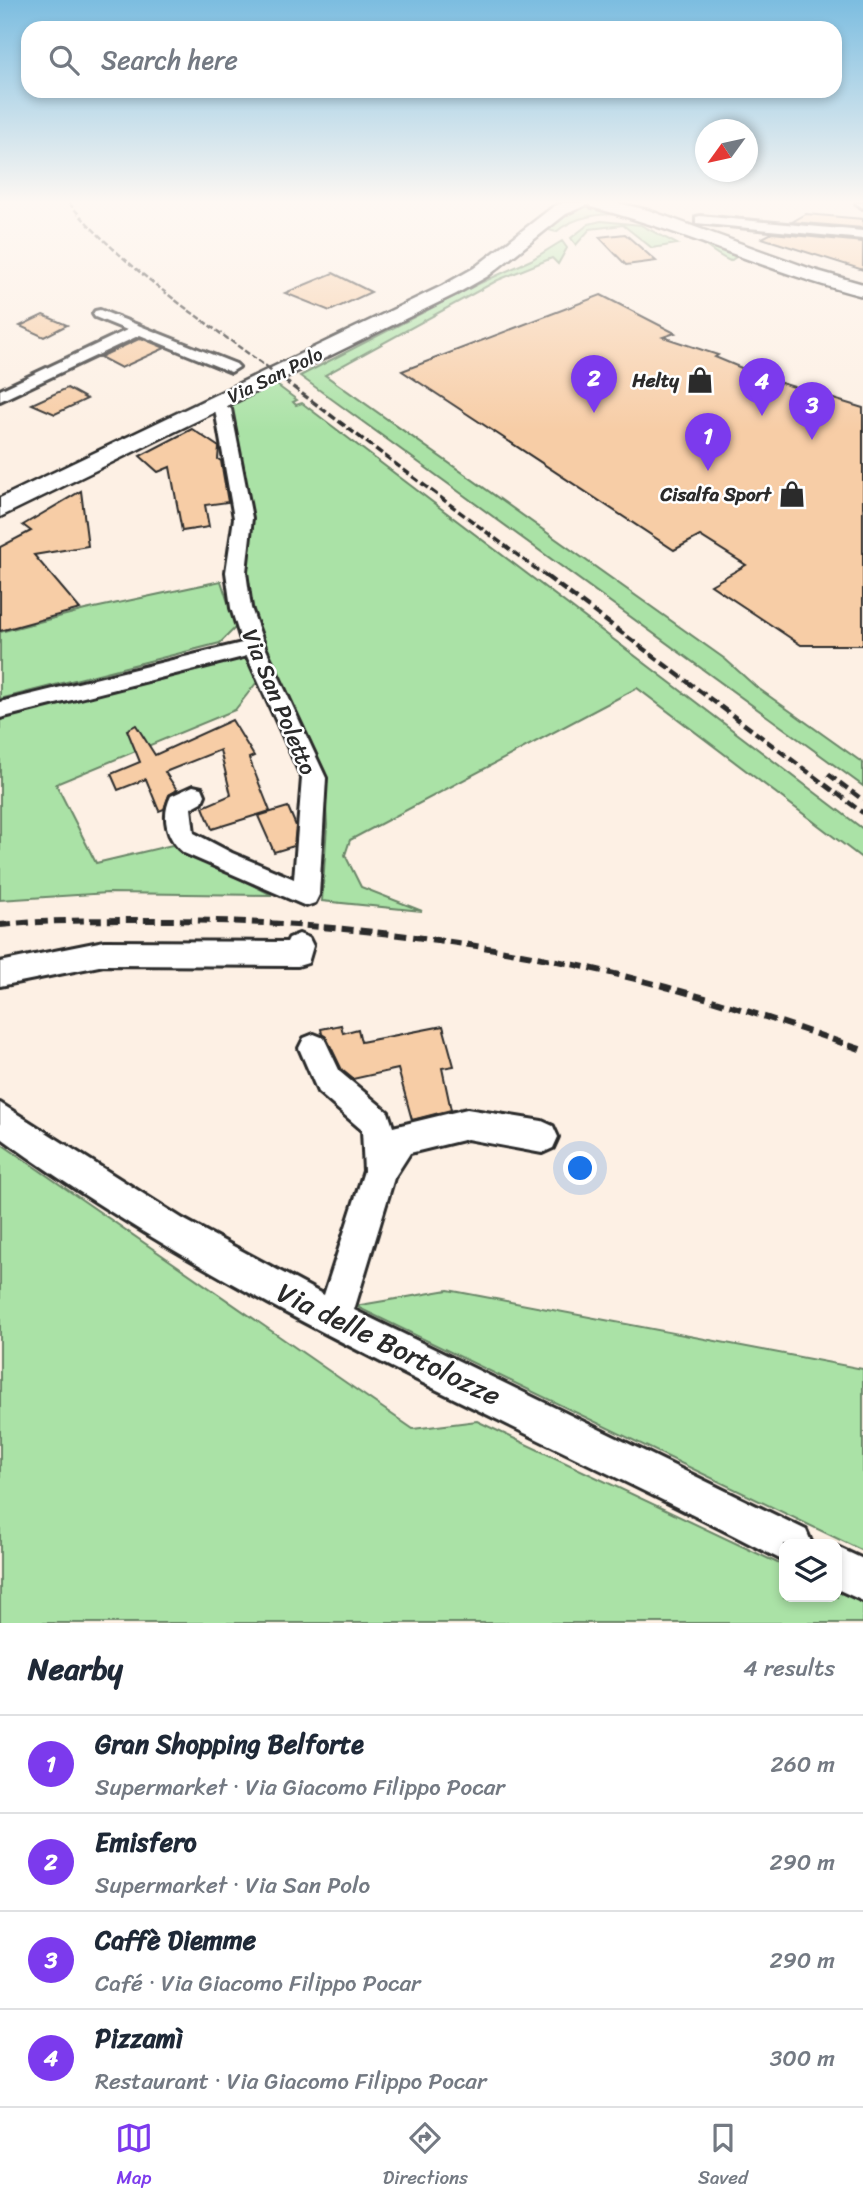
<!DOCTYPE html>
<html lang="en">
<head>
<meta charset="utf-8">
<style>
  body { margin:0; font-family:Sriracha,sans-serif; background:#f2f2f3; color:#1f2937 }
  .controls { position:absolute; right:21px; bottom:21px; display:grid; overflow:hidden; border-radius:14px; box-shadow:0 4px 10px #0003 }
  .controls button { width:63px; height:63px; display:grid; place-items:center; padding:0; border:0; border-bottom:2px solid #e0e1e3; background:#fff; color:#1f2937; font:35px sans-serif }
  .compass { position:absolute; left:695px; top:119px; width:63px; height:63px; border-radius:50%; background:#fff; box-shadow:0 4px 10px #0003; rotate:237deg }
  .you { position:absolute; left:581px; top:1169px; width:24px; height:24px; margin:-18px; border:5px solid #fff; border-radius:50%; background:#1a73e8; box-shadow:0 0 0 10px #1a73e833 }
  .badge { display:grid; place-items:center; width:46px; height:46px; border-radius:50%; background:#7c3aed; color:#fff; font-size:23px; font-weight:700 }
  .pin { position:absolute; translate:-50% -58px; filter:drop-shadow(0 2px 4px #0008) }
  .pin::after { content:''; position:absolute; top:37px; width:24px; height:21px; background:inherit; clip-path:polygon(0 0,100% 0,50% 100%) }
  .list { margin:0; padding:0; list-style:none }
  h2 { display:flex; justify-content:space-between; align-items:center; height:91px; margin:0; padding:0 28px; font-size:30px }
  h2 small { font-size:23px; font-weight:400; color:#747a83 }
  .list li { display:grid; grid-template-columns:46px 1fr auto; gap:21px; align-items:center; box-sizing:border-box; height:98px; padding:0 28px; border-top:2px solid #e0e1e3 }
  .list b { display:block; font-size:26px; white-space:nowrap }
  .list p { margin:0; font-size:23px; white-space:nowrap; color:#747a83 }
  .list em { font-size:23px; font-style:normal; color:#747a83 }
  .icon { flex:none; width:38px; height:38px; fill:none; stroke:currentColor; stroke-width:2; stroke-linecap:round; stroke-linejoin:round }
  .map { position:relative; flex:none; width:863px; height:1623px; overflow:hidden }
  .search { position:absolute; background:#fff; box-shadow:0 4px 10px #0003; left:21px; right:21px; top:21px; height:77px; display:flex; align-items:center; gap:18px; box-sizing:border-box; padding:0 24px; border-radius:21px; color:#747a83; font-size:26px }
  .sheet { height:483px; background:#fff }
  nav { display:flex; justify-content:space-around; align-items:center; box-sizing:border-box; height:98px; border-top:2px solid #e0e1e3; background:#fff; font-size:19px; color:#747a83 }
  nav a { display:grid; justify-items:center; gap:4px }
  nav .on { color:#7c3aed }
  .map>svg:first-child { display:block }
  .green { fill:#aae2a6; stroke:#6a8668; stroke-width:2 }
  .building { fill:#f7cda6; stroke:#2b2b2b; stroke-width:2 }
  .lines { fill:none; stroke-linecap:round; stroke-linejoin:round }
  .street-casing { stroke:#2b2b2b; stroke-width:6 }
  .secondary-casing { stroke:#2b2b2b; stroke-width:5 }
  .street { fill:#fff; fill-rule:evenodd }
  .secondary { fill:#fff; fill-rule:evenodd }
  .rail-far3 { stroke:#2b2b2b; stroke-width:2.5; stroke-dasharray:6 2.5; stroke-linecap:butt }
  .rail-far2 { stroke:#2b2b2b; stroke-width:3.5; stroke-dasharray:8 3.5; stroke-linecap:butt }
  .rail-far1 { stroke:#2b2b2b; stroke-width:4.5; stroke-dasharray:10 4.5; stroke-linecap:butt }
  .rail { stroke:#2b2b2b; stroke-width:6; stroke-dasharray:12 6; stroke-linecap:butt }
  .labels { text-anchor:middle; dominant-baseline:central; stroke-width:5; stroke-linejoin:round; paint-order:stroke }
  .far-street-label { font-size:19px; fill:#2b2b2b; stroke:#fff }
  .far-poi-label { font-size:19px; font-weight:bold; fill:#2b2b2b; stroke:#fff; text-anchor:end }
  .street-label { font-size:23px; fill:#2b2b2b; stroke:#fff }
  .near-street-label { font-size:28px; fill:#2b2b2b; stroke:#fff }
</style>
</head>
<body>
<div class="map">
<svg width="863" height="1623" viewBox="0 0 863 1623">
  <rect width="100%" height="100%" fill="#fdf0e4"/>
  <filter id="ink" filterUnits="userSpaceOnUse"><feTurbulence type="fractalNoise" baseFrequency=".0143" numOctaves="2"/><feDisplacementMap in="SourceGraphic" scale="14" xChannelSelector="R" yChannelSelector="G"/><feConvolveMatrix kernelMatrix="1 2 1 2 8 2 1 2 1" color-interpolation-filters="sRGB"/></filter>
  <g filter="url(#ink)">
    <!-- green -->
    <path class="green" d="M585 206C620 207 713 232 736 257L730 261C719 256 712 251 703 244 667 216 592 200 556 232L545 229 570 209Z
      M601 221 641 225 677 244 652 248 623 225 590 229 576 245 571 238 589 224Z
      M562 241 567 248 558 264 552 258 498 280 325 375 725 659 755 686 863 763V786L300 376 474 286 531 260Z
      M274 383 297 400 293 402 296 405 302 403 863 829V859L637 688 350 840 345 855 361 887 422 911 322 901 327 825 324 772 262 641 245 575 252 513 229 404Z
      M221 581 236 627 220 643 0 699V632L85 610Z
      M226 659H249L260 678 235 710 56 784 96 863 172 845 272 895 108 893 0 900V717Z
      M0 1143 413 1429 477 1421 784 1566V1597H837V1591L863 1603V1623H0Z
      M448 1290 863 1369V1551L355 1306Z"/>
    <!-- building -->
    <path class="building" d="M806 214 863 219V228L792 222Z
      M772 233 863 242V270L762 238Z
      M625 234 656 261 626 265 599 237Z
      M333 273 371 292 330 311 285 293Z
      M601 295 675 333 663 337 718 355 715 357 768 379 863 408V645H801L711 585 746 565 700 536 674 550 402 371Z
      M43 315 67 325 44 337 20 326Z
      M141 338 165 348 121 368 100 357Z
      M67 388 87 399 55 414 32 404Z
      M192 429 219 447 218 459 221 461 228 502 205 505 209 527 182 531 170 467 158 472 140 456Z
      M81 491 88 546 34 555 80 609 0 631V547L31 531 23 525Z
      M232 720 254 756 249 758 270 811 212 829 203 807 231 795 220 750 165 772 177 790 169 795 164 809 159 811 146 779 118 790 111 774 140 762 127 730 136 725 155 755Z
      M288 807 296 826 294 846 274 852 258 816Z
      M341 1025 343 1033 358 1029 361 1042 443 1026 454 1066 442 1068 451 1110 412 1120 398 1069 353 1079 342 1070 326 1037 322 1034 321 1029Z"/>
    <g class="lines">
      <defs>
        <path id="street" d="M856 203H863V208Z
          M700 216 863 231V239L696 223V217Z
          M100 310 236 364 239 367 231 372 226 370 140 335 0 401V390L127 330 95 317 93 314 95 311Z
          M223 404 231 409 252 518 246 572 251 608 265 647 326 778 319 895 315 903 306 906 184 853C166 839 161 816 171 796L193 786 202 788 205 795 202 802 191 808 194 833 232 853 294 879 302 778 247 656 0 718V702L242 643 231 608 226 572 234 518 215 409Z
          M299 934 309 938 313 946 308 963 298 966 104 965 0 986V962L104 941 287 942 289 938Z
          M314 1034 324 1038 340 1072 388 1112 393 1127 467 1109 542 1121 553 1126 558 1137 553 1148 542 1153 467 1139 410 1153 394 1178 354 1310 806 1530 812 1544H784V1561L778 1558C517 1423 238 1310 0 1137V1103L183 1219 324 1295 364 1171 362 1130 318 1092 299 1048 304 1038Z
          M837 1547 863 1559V1601L837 1589Z"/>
        <path id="secondary" d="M563 203H618L648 210 814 270 863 284V296C770 273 683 230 591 207L589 204 566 214 488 276 456 294 0 517V498L442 286 474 268 554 206Z"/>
      </defs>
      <!-- street casing -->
      <use href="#street" class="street-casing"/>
      <!-- secondary casing -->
      <use href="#secondary" class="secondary-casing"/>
      <!-- street -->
      <use href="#street" class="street"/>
      <!-- secondary -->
      <use href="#secondary" class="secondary"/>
      <!-- rail-far3 -->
      <path class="rail-far3" d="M69 203C125 269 199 317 268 368"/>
      <!-- rail-far2 -->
      <path class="rail-far2" d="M265 366 548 578"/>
      <!-- rail-far1 -->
      <path class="rail-far1" d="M546 576 863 813
        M828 774 863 800"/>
      <!-- rail -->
      <path class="rail" d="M0 925C51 920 102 920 153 920 327 920 499 942 666 987 733 1005 798 1028 863 1050"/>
    </g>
  </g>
  <!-- sky -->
  <linearGradient id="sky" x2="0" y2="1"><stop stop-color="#7cbde0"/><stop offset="0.47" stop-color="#fef8f3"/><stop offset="1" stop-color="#fef8f3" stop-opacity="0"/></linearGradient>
  <rect width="863" height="430" fill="url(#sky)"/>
  <!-- icons -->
  <defs>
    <symbol id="shop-bare" viewBox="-9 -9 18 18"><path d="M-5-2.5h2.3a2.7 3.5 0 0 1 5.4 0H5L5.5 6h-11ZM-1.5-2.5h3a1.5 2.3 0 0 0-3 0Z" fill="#2b2b2b" stroke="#fff" stroke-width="2.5" paint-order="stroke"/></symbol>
  </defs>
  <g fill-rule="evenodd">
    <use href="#shop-bare" x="681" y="361" width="38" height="38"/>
    <use href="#shop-bare" x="773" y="475" width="38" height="38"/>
  </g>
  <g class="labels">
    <!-- far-street labels -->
    <g class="far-street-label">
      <text transform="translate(275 375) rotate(-26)">Via San Polo</text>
    </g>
    <!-- far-poi labels -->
    <g class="far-poi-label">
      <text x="679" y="380">Helty</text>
      <text x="771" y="494">Cisalfa Sport</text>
    </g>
    <!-- street labels -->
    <g class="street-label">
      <text transform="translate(279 702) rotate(67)">Via San Poletto</text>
    </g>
    <!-- near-street labels -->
    <g class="near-street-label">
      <text transform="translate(389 1344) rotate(26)">Via delle Bortolozze</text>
    </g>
  </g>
</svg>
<div class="controls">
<button><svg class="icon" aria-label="layers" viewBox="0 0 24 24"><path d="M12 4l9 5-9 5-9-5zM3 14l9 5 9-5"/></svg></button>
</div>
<svg class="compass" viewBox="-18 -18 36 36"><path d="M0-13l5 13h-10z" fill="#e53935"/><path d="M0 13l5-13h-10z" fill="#747a83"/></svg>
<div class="you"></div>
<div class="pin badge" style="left:708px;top:471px">1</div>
<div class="pin badge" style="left:594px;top:413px">2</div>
<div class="pin badge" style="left:812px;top:440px">3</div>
<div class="pin badge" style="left:762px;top:416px">4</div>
<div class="search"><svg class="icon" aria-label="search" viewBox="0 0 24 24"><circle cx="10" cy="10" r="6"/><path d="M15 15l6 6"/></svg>Search here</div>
</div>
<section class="sheet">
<h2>Nearby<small>4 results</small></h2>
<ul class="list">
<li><span class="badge">1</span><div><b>Gran Shopping Belforte</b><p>Supermarket · Via Giacomo Filippo Pocar</p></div><em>260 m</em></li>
<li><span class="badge">2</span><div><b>Emisfero</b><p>Supermarket · Via San Polo</p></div><em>290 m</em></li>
<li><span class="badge">3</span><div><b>Caffè Diemme</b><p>Café · Via Giacomo Filippo Pocar</p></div><em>290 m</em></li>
<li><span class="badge">4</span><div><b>Pizzamì</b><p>Restaurant · Via Giacomo Filippo Pocar</p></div><em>300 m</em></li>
</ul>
</section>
<nav>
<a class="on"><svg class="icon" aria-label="map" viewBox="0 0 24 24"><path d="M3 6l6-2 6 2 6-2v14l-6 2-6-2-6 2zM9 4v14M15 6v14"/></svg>Map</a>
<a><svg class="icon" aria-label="directions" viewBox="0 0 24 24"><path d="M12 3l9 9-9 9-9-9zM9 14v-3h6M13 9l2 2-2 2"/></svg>Directions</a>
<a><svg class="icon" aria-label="saved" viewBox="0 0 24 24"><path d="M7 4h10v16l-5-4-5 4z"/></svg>Saved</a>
</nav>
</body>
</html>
